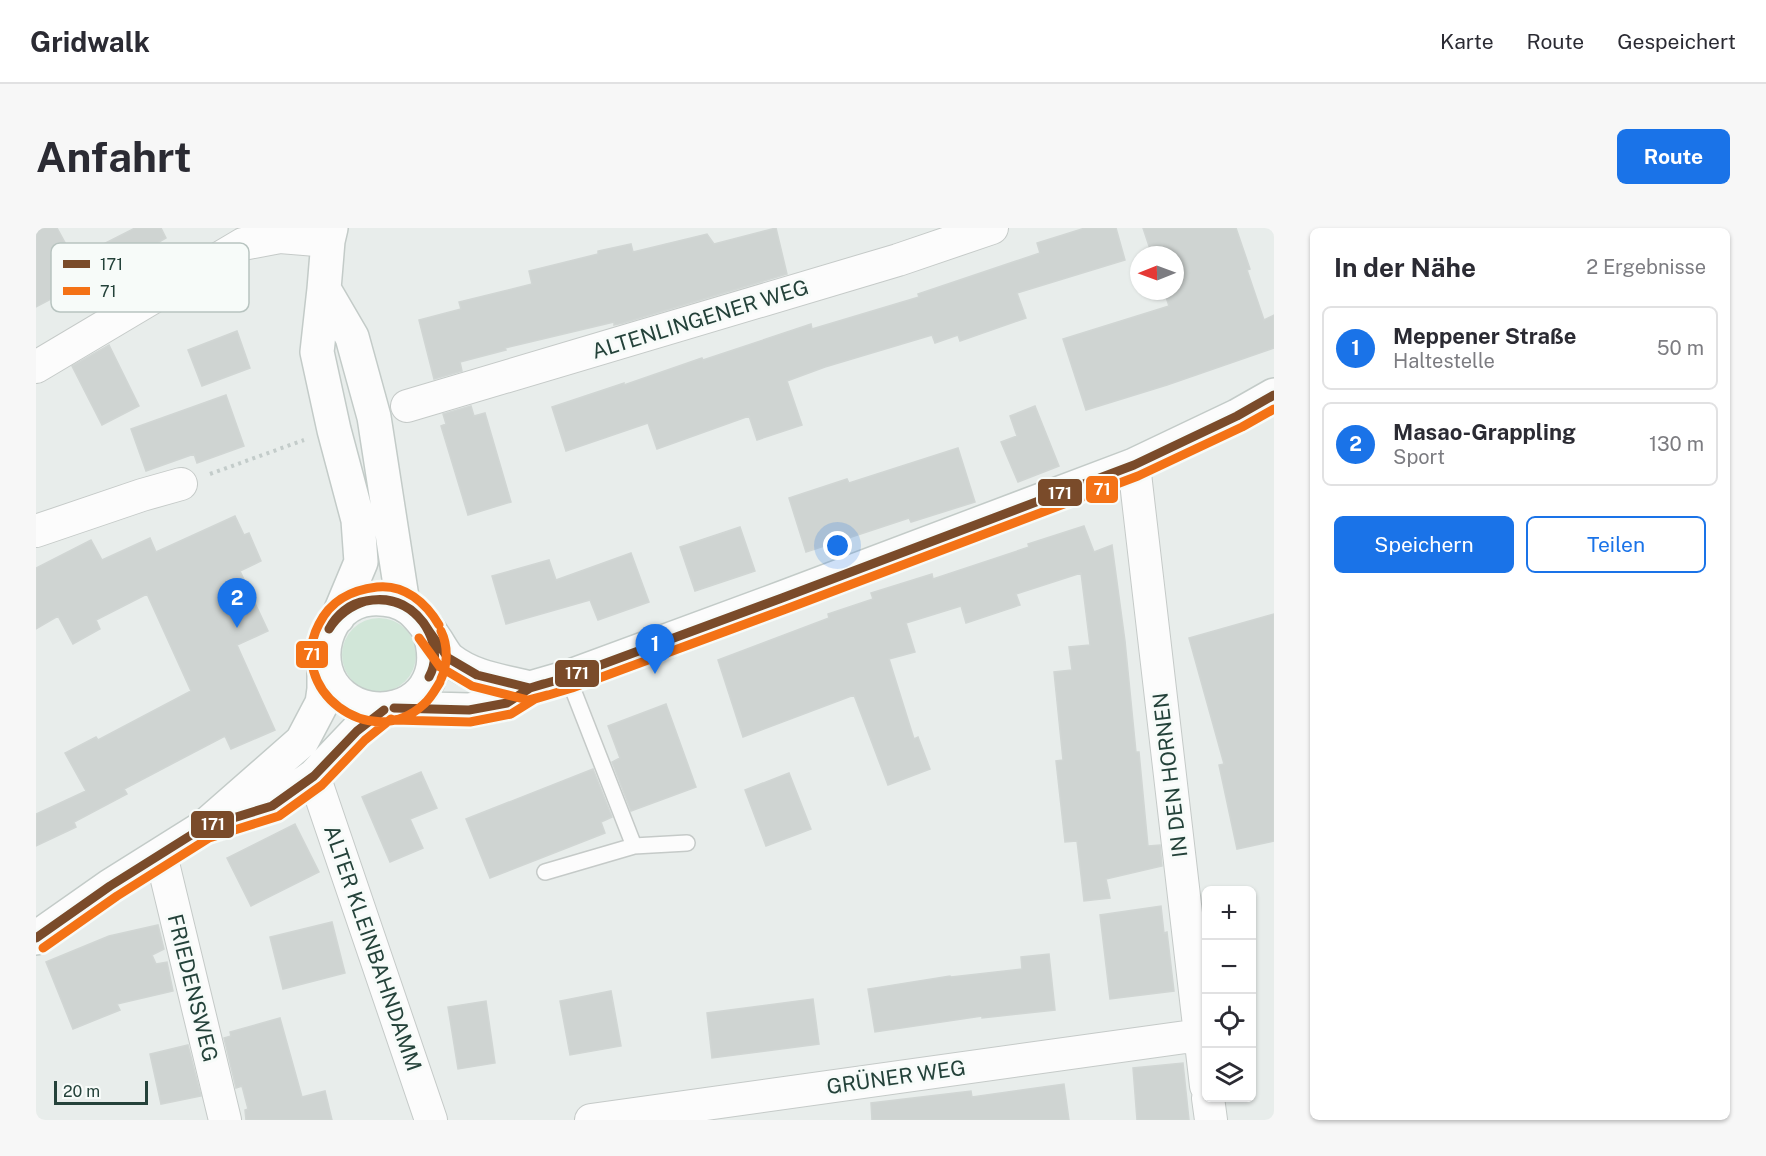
<!DOCTYPE html>
<html lang="de">
<head>
<meta charset="utf-8">
<style>
  body { margin:0; font-family:"Public Sans",sans-serif; background:#f7f7f7; color:#2b2b33 }
  .controls { position:absolute; right:18px; bottom:18px; display:grid; overflow:hidden; border-radius:9px; box-shadow:0 2px 4px #0004 }
  .controls button { width:54px; height:54px; display:grid; place-items:center; padding:0; border:0; border-bottom:2px solid #e1e1e2; background:#fff; color:#2b2b33; font:30px sans-serif }
  .compass { position:absolute; left:1094px; top:18px; width:54px; height:54px; border-radius:50%; background:#fff; box-shadow:0 2px 4px #0004; rotate:269deg }
  .scale { position:absolute; left:18px; bottom:15px; width:94px; box-sizing:border-box; padding-left:6px; border:3px solid #24423a; border-top:0; font-size:16px; line-height:21px; white-space:nowrap; color:#24423a; -webkit-text-stroke:4px #f7fbf9; paint-order:stroke }
  .you { position:absolute; left:802px; top:318px; width:21px; height:21px; margin:-15px; border:4px solid #fff; border-radius:50%; background:#1a73e8; box-shadow:0 0 0 9px #1a73e833 }
  .badge { display:grid; place-items:center; width:39px; height:39px; border-radius:50%; background:#1a73e8; color:#fff; font-size:20px; font-weight:700 }
  .pin { position:absolute; translate:-50% -50px; filter:drop-shadow(0 2px 3px #0008) }
  .pin::after { content:''; position:absolute; top:32px; width:21px; height:18px; background:inherit; clip-path:polygon(0 0,100% 0,50% 100%) }
  .list { margin:0; padding:0; list-style:none }
  h2 { display:flex; justify-content:space-between; align-items:center; height:78px; margin:0; padding:0 24px; font-size:26px }
  h2 small { font-size:20px; font-weight:400; color:#7c7c81 }
  .list li { display:grid; grid-template-columns:39px 1fr auto; gap:18px; align-items:center; box-sizing:border-box; height:84px; margin:0 12px 12px; padding:0 12px; border:2px solid #e1e1e2; border-radius:9px }
  .list b { display:block; font-size:22px; white-space:nowrap }
  .list p { margin:0; font-size:20px; white-space:nowrap; color:#7c7c81 }
  .list em { font-size:20px; font-style:normal; color:#7c7c81 }
  .actions { display:flex; gap:12px; padding:18px 24px }
  .actions a { flex:1; padding:14px 0; border:2px solid #1a73e8; border-radius:9px; text-align:center; font-size:21px; color:#1a73e8 }
  .actions .main { background:#1a73e8; color:#fff }
  .icon { flex:none; width:33px; height:33px; fill:none; stroke:currentColor; stroke-width:2; stroke-linecap:round; stroke-linejoin:round }
  .map { position:relative; flex:none; width:1238px; height:892px; overflow:hidden; border-radius:9px }
  header { display:flex; align-items:center; gap:36px; box-sizing:border-box; height:84px; padding:0 30px; background:#fff; border-bottom:2px solid #e1e1e2 }
  header strong { font-size:28px }
  nav { display:flex; gap:33px; margin-inline-start:auto; font-size:21px }
  .intro { display:flex; align-items:center; justify-content:space-between; box-sizing:border-box; height:144px; padding:0 36px }
  h1 { margin:0; font-size:42px }
  .button { padding:15px 27px; border-radius:9px; background:#1a73e8; color:#fff; font-size:21px; font-weight:700 }
  main { display:flex; gap:36px; padding:0 36px }
  aside { flex:1; background:#fff; border-radius:9px; box-shadow:0 2px 4px #0004 }
  .map>svg:first-child { display:block }
  .green { fill:#d1e6d8 }
  .building { fill:#cfd4d2; stroke:#d1d6d4; stroke-width:1.5 }
  .lines { fill:none; stroke-linecap:round; stroke-linejoin:round }
  .lane-casing { stroke:#c5cac8; stroke-width:18 }
  .street-casing { stroke:#c5cac8; stroke-width:34 }
  .secondary-casing { stroke:#c3cbc8; stroke-width:36 }
  .path { stroke:#c3ccca; stroke-width:4; stroke-dasharray:3 4.5; stroke-linecap:butt }
  .lane { stroke:#fcfcfc; stroke-width:15 }
  .street { stroke:#fcfcfc; stroke-width:32 }
  .secondary { stroke:#fcfcfc; stroke-width:33 }
  .bus-1-casing { stroke:#f7fbf9; stroke-width:14 }
  .bus-2-casing { stroke:#f7fbf9; stroke-width:14 }
  .bus-1 { stroke:#7a4b2a; stroke-width:9 }
  .bus-2 { stroke:#f47216; stroke-width:9 }
  .labels { text-anchor:middle; dominant-baseline:central; stroke-width:6; stroke-linejoin:round; paint-order:stroke }
  .street-label { font-size:21px; fill:#24423a; stroke:#f7fbf9 }
  .key { fill:#f7fbf9; stroke:#b8c4c0; stroke-width:1.5 }
  .key-label { font-size:16px; fill:#24423a }
  .line-badge { stroke:#f7fbf9; stroke-width:2 }
  .badge-label { font-size:16px; text-anchor:middle; font-weight:bold; fill:#fff }
</style>
</head>
<body>
<header>
<strong>Gridwalk</strong>
<nav><a>Karte</a><a>Route</a><a>Gespeichert</a></nav>
</header>
<div class="intro"><h1>Anfahrt</h1><a class="button">Route</a></div>
<main>
<div class="map">
<svg width="1238" height="892" viewBox="0 0 1238 892">
  <rect width="100%" height="100%" fill="#e8edeb"/>
  <!-- green -->
  <path class="green" d="M306 427a37 37 0 1 1 74 0a37 37 0 1 1-74 0Z"/>
  <!-- building -->
  <path class="building" d="M0 0H21L38 31 99 0H125L130 10 123 14 132 32 81 58 72 41 0 79Z
    M740 0 751 46 587 95 578 97V94L469 120 470 122 424 134 426 143 398 151 383 92 425 81 423 74 496 56 493 43 562 26V23L595 16 597 24 671 6 678 16Z
    M1049 0H1080L1089 32 981 65 990 90 924 113 922 107 899 115 896 107 789 139 751 153 766 197 721 212 713 188 621 221 612 195 530 223 516 179 588 155V157L666 130 667 132 775 96 776 101 883 69 882 66 1004 25 1001 15Z
    M1107 0H1200L1214 41 1211 42 1228 92 1238 87V120L1131 157 1050 182 1027 111 1133 78 1128 63H1139V27H1116Z
    M201 103 214 140 166 158 152 122Z
    M73 117 103 178 66 197 36 138Z
    M190 167 208 218 161 235 158 226 110 243 95 201Z
    M435 178 438 188 449 185 475 274 432 287 405 198 410 196 407 186Z
    M999 178 1023 238 982 254 965 214 981 208 974 188Z
    M922 220 939 274 875 294 873 290 770 324 753 270 811 251 813 255Z
    M199 288 208 307 213 305 225 333 204 343 232 403 201 417 239 502 195 521 189 508 88 561 91 566 38 594 40 599 0 618V586L50 563 29 525 60 509 62 512 155 463 111 366 60 392 64 401 37 416 22 388 0 401V340L55 312 66 332 114 310 120 324Z
    M1048 298 1058 324 1076 317 1089 413 1100 524H1103L1112 618 1124 617 1126 638 1070 651 1074 670 1048 673 1041 613 1029 614 1020 533 1027 532 1018 444 1036 442 1033 419 1054 417 1045 345 980 366 984 377 930 395 925 378 870 395 879 424 853 431 878 511 882 509 894 541 852 557 818 467 707 509 682 432 793 390 792 386 837 371 835 365 896 346 897 351 993 319 992 316Z
    M704 299 719 343 659 363 644 319Z
    M595 325 613 374 562 392 554 372 470 396 456 348 513 332 520 352Z
    M1238 386V613L1201 621 1183 537 1188 536 1153 410Z
    M630 476 660 559 595 583 576 534 584 530 572 498Z
    M557 541 576 589 565 594 569 605 454 650 430 591Z
    M385 544 401 580 374 591 387 620 354 634 326 569Z
    M753 545 775 601 730 618 709 562Z
    M259 596 283 644 215 678 191 630Z
    M1125 678 1128 705 1131 704 1138 763 1074 771 1064 687Z
    M296 694 309 745 247 761 234 709Z
    M122 697 128 721 116 727 120 736 131 734 137 763 81 776 84 782 37 801 10 734 73 708Z
    M1013 726 1019 782 946 790V788L839 804 832 761 914 748 915 749 986 741 985 729Z
    M575 763 585 818 534 827 524 773Z
    M777 771 783 816 676 830 671 785Z
    M450 773 459 835 422 841 412 779Z
    M244 790 266 869 289 863 296 892H210L209 882 212 881 206 858 200 860 188 810 195 808 194 804Z
    M152 817 165 868 125 876 114 826Z
    M1147 835 1153 892H1101L1097 840Z
    M1028 856 1033 892H836L835 875 935 863 936 869Z"/>
  <g class="lines">
    <defs>
      <path id="lane" d="M598 618 651 615
        M509 644 598 618 532 449"/>
      <path id="street" d="M0 139 207 16 244 9 292 13
        M371 178 862 32 956 0
        M1098 237 1170 858
        M0 303 106 267 145 256
        M278 548 395 892
        M125 627 189 892
        M1172 870 1175 892
        M555 892 1164 807"/>
      <path id="secondary" d="M295 0 292 13 288 61 281 124 298 202 322 292 325 334 302 389
        M288 61 316 109 338 189 367 376
        M393 403C397 415 399 426 397 439 389 481 338 493 307 468 271 440 289 374 335 371 371 369 382 386 400 412 404 418 408 426 413 431 437 450 466 453 494 460
        M358 480 433 482 471 475 494 460 532 449 746 370 1098 237 1201 188 1238 167
        M179 596 236 578 278 548 321 503 348 482
        M0 710 74 658 168 599 266 513 286 475 288 461V437"/>
    </defs>
    <!-- lane casing -->
    <use href="#lane" class="lane-casing"/>
    <!-- street casing -->
    <use href="#street" class="street-casing"/>
    <!-- secondary casing -->
    <use href="#secondary" class="secondary-casing"/>
    <!-- path -->
    <path class="path" d="M174 246 268 212"/>
    <!-- lane -->
    <use href="#lane" class="lane"/>
    <!-- street -->
    <use href="#street" class="street"/>
    <!-- secondary -->
    <use href="#secondary" class="secondary"/>
    <defs>
      <path id="bus-1" d="M330 373C358 367 379 379 393 403
        M330 373C340 371 349 371 358 374 388 382 409 421 393 449
        M293 401C300 387 314 375 330 373
        M293 401C302 387 314 378 330 373
        M393 403 412 430 441 447 494 460 507 456
        M358 480 433 482 471 475 494 460 532 449 746 370 1098 237 1201 188 1238 167
        M0 710 74 658 168 599 236 578 278 548 321 503 348 482"/>
      <path id="bus-2" d="M403 397C390 375 369 356 341 359 315 362 295 372 283 396 249 461 335 526 388 476 395 470 399 462 404 454
        M405 403C412 417 412 436 405 451
        M383 410 404 439 436 458 492 472 511 467
        M358 492 434 494 475 486 499 471 536 460 750 381 1102 248 1206 199 1238 181
        M7 720 81 668 173 610 243 588 286 557 329 512 355 491"/>
    </defs>
    <!-- bus-1 casing -->
    <use href="#bus-1" class="bus-1-casing"/>
    <!-- bus-2 casing -->
    <use href="#bus-2" class="bus-2-casing"/>
    <!-- bus-1 -->
    <use href="#bus-1" class="bus-1"/>
    <!-- bus-2 -->
    <use href="#bus-2" class="bus-2"/>
  </g>
  <g class="labels">
    <!-- street labels -->
    <g class="street-label">
      <text transform="translate(664 91) rotate(-17)">ALTENLINGENER WEG</text>
      <text transform="translate(1134 547) rotate(-97)">IN DEN HORNEN</text>
      <text transform="translate(337 720) rotate(71)">ALTER KLEINBAHNDAMM</text>
      <text transform="translate(157 760) rotate(76)">FRIEDENSWEG</text>
      <text transform="translate(860 849) rotate(-8)">GRÜNER WEG</text>
    </g>
  </g>
  <!-- legend -->
  <rect x="15" y="15" width="198" height="69" rx="9" class="key"/>
  <rect x="27" y="32" width="27" height="8" fill="#7a4b2a"/>
  <rect x="27" y="59" width="27" height="8" fill="#f47216"/>
  <g class="key-label">
    <text x="64" y="42">171</text>
    <text x="64" y="69">71</text>
  </g>
  <g class="line-badge">
    <rect x="1049" y="247" width="34" height="29" rx="6" fill="#f47216"/>
    <rect x="1001" y="250" width="46" height="29" rx="6" fill="#7a4b2a"/>
    <rect x="259" y="412" width="34" height="29" rx="6" fill="#f47216"/>
    <rect x="518" y="431" width="46" height="29" rx="6" fill="#7a4b2a"/>
    <rect x="154" y="582" width="45" height="29" rx="6" fill="#7a4b2a"/>
  </g>
  <g class="badge-label">
    <text x="1066" y="267">71</text>
    <text x="1024" y="271">171</text>
    <text x="276" y="432">71</text>
    <text x="541" y="451">171</text>
    <text x="177" y="602">171</text>
  </g>
</svg>
<div class="controls">
<button>+</button>
<button>−</button>
<button><svg class="icon" aria-label="locate" viewBox="0 0 24 24"><circle cx="12" cy="12" r="6"/><path d="M12 2v4M12 18v4M2 12h4M18 12h4"/></svg></button>
<button><svg class="icon" aria-label="layers" viewBox="0 0 24 24"><path d="M12 4l9 5-9 5-9-5zM3 14l9 5 9-5"/></svg></button>
</div>
<svg class="compass" viewBox="-18 -18 36 36"><path d="M0-13l5 13h-10z" fill="#e53935"/><path d="M0 13l5-13h-10z" fill="#7c7c81"/></svg>
<div class="scale">20 m</div>
<div class="you"></div>
<div class="pin badge" style="left:619px;top:446px">1</div>
<div class="pin badge" style="left:201px;top:400px">2</div>
</div>
<aside>
<h2>In der Nähe<small>2 Ergebnisse</small></h2>
<ul class="list">
<li><span class="badge">1</span><div><b>Meppener Straße</b><p>Haltestelle</p></div><em>50 m</em></li>
<li><span class="badge">2</span><div><b>Masao-Grappling</b><p>Sport</p></div><em>130 m</em></li>
</ul>
<div class="actions"><a class="main">Speichern</a><a>Teilen</a></div>
</aside>
</main>
</body>
</html>
